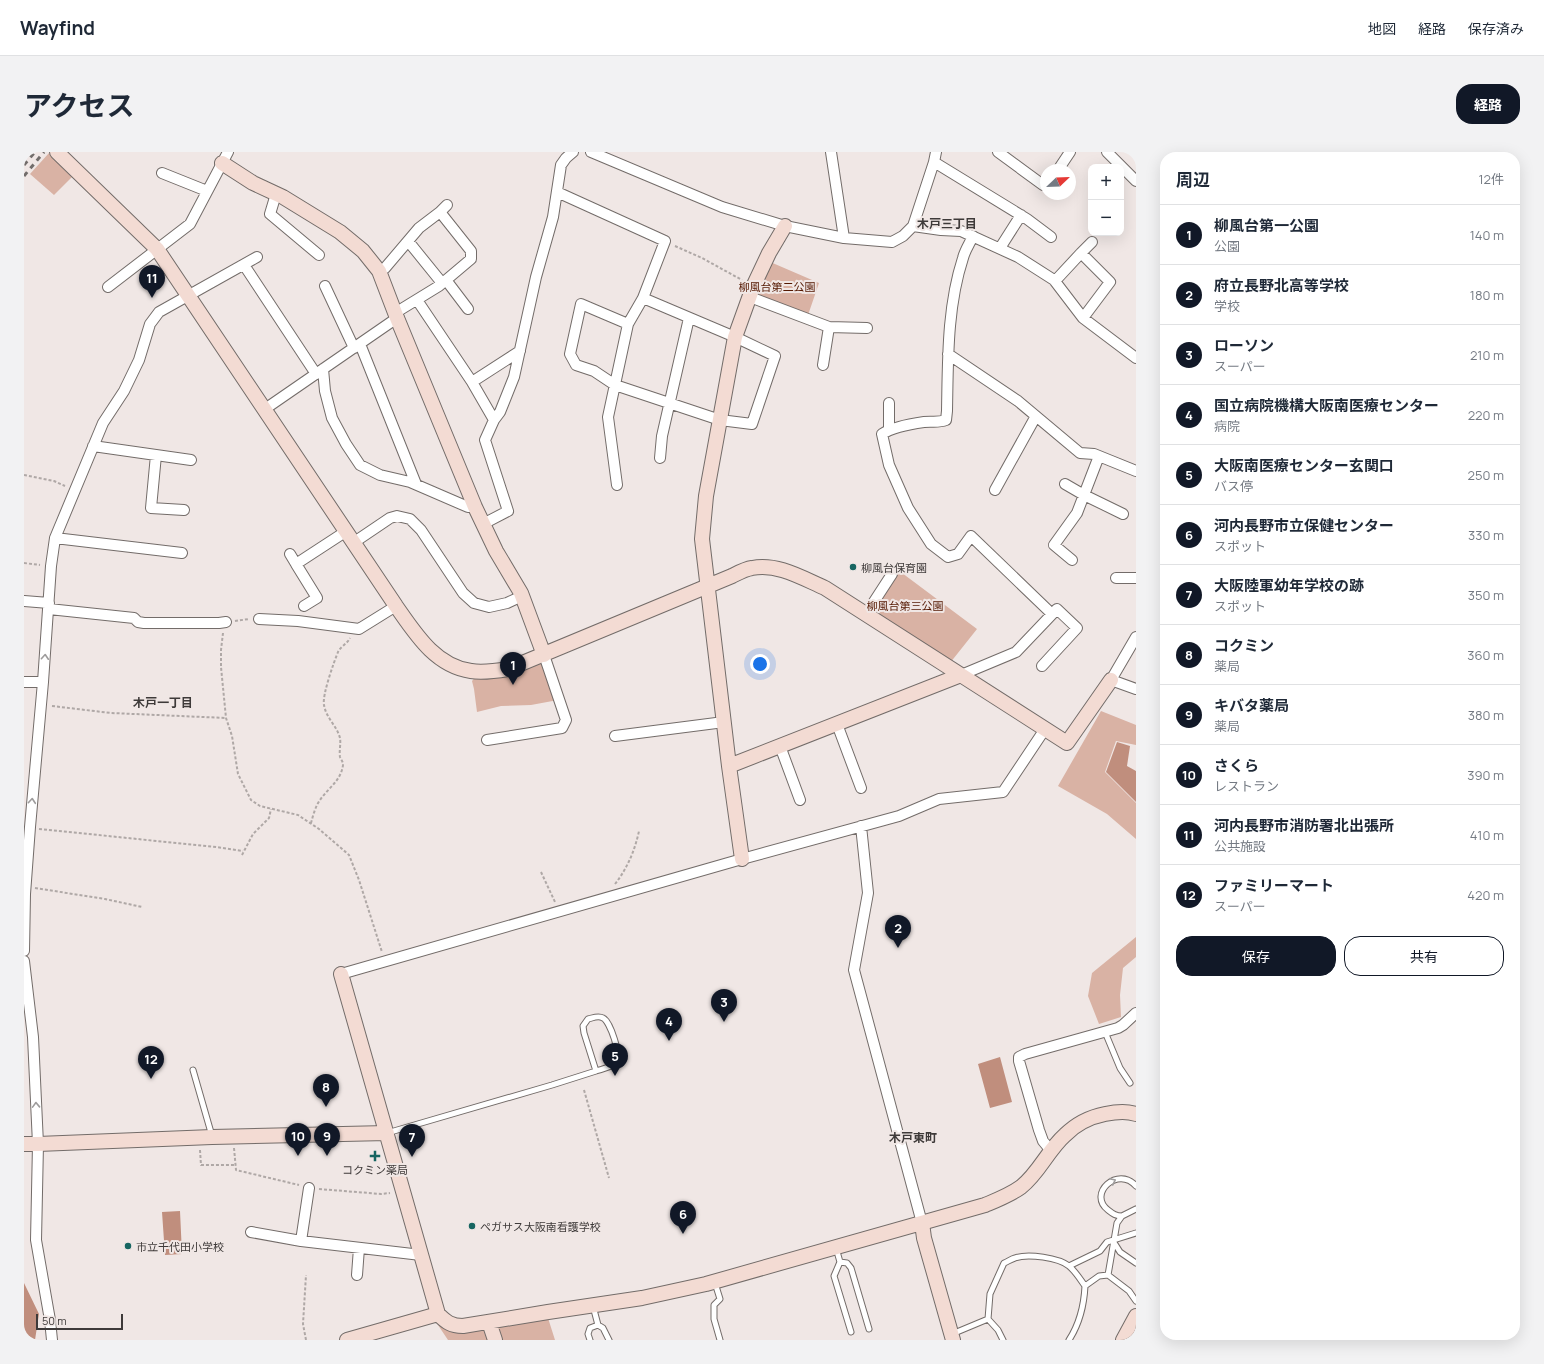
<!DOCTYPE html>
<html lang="ja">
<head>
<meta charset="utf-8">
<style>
  body { margin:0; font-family:Manrope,"Noto Sans JP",sans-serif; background:#f2f2f3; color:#1f2937 }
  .controls { position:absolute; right:12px; top:12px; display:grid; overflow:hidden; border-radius:8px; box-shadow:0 4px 16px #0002 }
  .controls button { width:36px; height:36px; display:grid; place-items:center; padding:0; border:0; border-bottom:1px solid #e0e1e3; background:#fff; color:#1f2937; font:20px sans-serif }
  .compass { position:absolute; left:1016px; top:12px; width:36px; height:36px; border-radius:50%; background:#fff; box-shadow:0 4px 16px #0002; rotate:67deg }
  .scale { position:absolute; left:12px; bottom:10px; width:87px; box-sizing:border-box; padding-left:4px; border:2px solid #3e3a39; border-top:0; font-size:11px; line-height:14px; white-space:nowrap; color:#3e3a39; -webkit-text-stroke:3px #f0e7e5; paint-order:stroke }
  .you { position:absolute; left:736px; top:512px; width:14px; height:14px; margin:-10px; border:3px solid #fff; border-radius:50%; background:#1a73e8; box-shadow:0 0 0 6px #1a73e833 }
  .badge { display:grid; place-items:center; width:26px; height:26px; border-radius:50%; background:#111827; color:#fff; font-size:13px; font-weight:700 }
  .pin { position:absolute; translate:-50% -33px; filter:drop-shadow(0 1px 2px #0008) }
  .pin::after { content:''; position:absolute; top:21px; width:14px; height:12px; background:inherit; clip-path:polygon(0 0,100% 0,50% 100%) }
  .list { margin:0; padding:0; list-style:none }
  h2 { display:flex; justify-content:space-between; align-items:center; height:52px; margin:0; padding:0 16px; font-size:17px }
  h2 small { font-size:13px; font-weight:400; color:#747a83 }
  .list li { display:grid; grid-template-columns:26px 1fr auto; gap:12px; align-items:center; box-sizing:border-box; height:60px; padding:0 16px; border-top:1px solid #e0e1e3 }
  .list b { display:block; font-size:15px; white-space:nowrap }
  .list p { margin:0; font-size:13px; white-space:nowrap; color:#747a83 }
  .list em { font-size:13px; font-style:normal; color:#747a83 }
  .actions { display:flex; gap:8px; padding:12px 16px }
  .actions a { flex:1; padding:9px 0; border:1px solid #111827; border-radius:16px; text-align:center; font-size:14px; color:#111827 }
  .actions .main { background:#111827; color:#fff }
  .map { position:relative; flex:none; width:1112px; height:1188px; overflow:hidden; border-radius:16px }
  header { display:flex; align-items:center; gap:24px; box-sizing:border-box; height:56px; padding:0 20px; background:#fff; border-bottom:1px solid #e0e1e3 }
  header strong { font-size:19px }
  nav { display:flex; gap:22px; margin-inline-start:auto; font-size:14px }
  .intro { display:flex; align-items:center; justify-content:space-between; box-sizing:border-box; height:96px; padding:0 24px }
  h1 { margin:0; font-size:28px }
  .button { padding:10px 18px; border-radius:16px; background:#111827; color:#fff; font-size:14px; font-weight:700 }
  main { display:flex; gap:24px; padding:0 24px }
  aside { flex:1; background:#fff; border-radius:16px; box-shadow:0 4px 16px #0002 }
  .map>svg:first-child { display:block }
  .green { fill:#d9b2a4 }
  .water { fill:#c08e7d }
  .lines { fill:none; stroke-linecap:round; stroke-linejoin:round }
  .lane-casing { stroke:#736c69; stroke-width:7 }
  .street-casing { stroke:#736c69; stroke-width:12 }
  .secondary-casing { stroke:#736c69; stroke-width:16 }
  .path { stroke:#afa8a6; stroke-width:2; stroke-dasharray:3 2; stroke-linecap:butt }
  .lane { stroke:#fff; stroke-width:5 }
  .street { stroke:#fff; stroke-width:10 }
  .secondary { stroke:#f3dbd3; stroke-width:14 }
  .rail { stroke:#726d6b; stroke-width:3; stroke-dasharray:5 5; stroke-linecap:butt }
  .oneway { stroke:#9e9c9c }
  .poi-dot { fill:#176561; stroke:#f0e7e5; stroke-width:1.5 }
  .labels { text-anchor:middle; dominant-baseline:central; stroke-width:4; stroke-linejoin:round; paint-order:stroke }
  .park-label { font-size:11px; fill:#541700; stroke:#f0e7e5 }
  .poi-label { font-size:11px; fill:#3e3a39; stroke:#f0e7e5; text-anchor:start }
  .neighbourhood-label { font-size:12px; font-weight:bold; fill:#3e3a39; stroke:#f0e7e5 }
</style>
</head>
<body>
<header>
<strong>Wayfind</strong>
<nav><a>地図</a><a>経路</a><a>保存済み</a></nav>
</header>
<div class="intro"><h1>アクセス</h1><a class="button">経路</a></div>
<main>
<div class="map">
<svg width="1112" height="1188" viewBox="0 0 1112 1188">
  <rect width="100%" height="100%" fill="#f0e7e5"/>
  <!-- green -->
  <path class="green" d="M25 1 49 24 30 43 6 22Z
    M744 109 795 131 783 166 728 144Z
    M874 418 953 477 926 511 848 460Z
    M520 505 534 548 507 553 477 554 453 560 450 537 448 529 454 522Z
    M1077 559 1112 573V593L1092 589 1081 620 1112 651V687L1083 662 1034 634Z
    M1112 785V805L1099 816 1096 843 1097 865 1075 872 1064 844 1068 821Z
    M524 1166 531 1188H478L473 1174Z
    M412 1170 461 1176 465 1188H424Z"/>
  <!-- water -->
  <path class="water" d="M1093 590 1106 594 1103 614 1112 619V650L1082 620Z
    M976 905 988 950 966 956 954 912Z
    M156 1059 158 1102 141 1103 138 1060Z
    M0 1131 15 1162 11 1188H0Z"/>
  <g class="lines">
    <defs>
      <path id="lane" d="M1081 880 1096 916 1106 931
        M169 918 188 984
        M363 981 528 933 572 919 560 881 559 874 564 867C569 866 574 863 579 866 586 869 598 904 592 911 588 915 578 917 572 919
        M1112 1057 1098 1064 1093 1071 1084 1123 1105 1139 1112 1149
        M1098 1064C1092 1064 1089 1062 1084 1058 1063 1042 1094 1013 1112 1034
        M1089 1089 1096 1100 1112 1111
        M812 1096 816 1110 810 1124 827 1180
        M816 1110 823 1111 827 1116 845 1177
        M1045 1114 1076 1099 1083 1090 1112 1081
        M691 1131 696 1147 690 1153V1167L696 1188
        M964 1167 966 1142 980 1111C983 1110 987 1107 991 1106 1004 1101 1035 1106 1045 1114 1052 1120 1056 1127 1061 1134
        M574 1173 579 1176 585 1188
        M928 1182 964 1167 974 1178 979 1188
        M566 1188 564 1182 566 1176 574 1173 569 1154
        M1045 1188C1056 1171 1060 1154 1061 1134L1075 1124 1084 1123"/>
      <path id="street" d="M567 0 698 55 761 74 820 86 868 90 879 84 889 74 910 10
        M807 0 820 86
        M912 0 910 10 1003 67 1027 85
        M974 0 1019 33 1022 32
        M1083 0 1112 29
        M1034 18 1046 0
        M138 21 183 39
        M533 40 641 89 619 146 604 172 584 265 593 333
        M252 42 246 62 295 103
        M889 74 917 78 937 79 994 105 1030 128 1059 166 1112 206
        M949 84C946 91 941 98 939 106 923 155 924 208 923 259L922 268C914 271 908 269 900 270 886 272 869 275 858 282L865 313 884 356 907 392 924 405 934 402 947 384 1028 462
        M384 89 418 131
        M976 96 997 63
        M1057 101 1068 90
        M220 113 292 222
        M355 119 361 116 395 76 416 60 423 53
        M422 128 444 157
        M1031 129 1057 101 1086 130 1059 166
        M301 134 330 196
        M84 135 166 72 204 0
        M726 145 805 175 843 176
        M393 148 448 230 470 268
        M371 161 415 134 447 107V99L416 60
        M604 172 557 152 546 202 552 213 570 219 591 233 696 268 728 272 751 204 711 185 619 146
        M336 192 392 332
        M924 202 994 249 1056 301 1070 302 1112 319
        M799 213 805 175
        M299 217 301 239 308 266 322 292 336 313 356 323 386 330 444 355H451
        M448 230 496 199
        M241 257 373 166
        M865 278V251
        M69 294 167 308
        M132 303 127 356 160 358
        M636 306 638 284 665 166
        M1041 332 1060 343 1099 362
        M971 338 1012 264
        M459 372 484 359 461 288 470 268 476 260 490 225 512 125 529 65 537 13 542 6 549 0
        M31 386 158 401
        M329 391 366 366 373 364 386 367 397 378 439 441 450 451 465 455 483 451 498 444
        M266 402 272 412
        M1048 408 1030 393 1053 361 1075 304
        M1092 426H1112
        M0 449 25 451
        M280 454 293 446 272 412 321 380
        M25 457 110 466 114 470 120 471H195L202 470
        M842 462 868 422
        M235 467 274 469 335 477 372 454
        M1112 485 1087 528 1112 537
        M937 523 992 500 1033 457 1053 476 1018 514
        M0 530H19
        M813 572 837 636
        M591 584 700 570
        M463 588 538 576 542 568 520 503
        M756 594 776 648
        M837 674 844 741 830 818 898 1071
        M0 799 1 742 6 675 19 530 27 414 31 386 79 271 100 239 115 208 126 172 135 160 233 105
        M0 809 9 885 14 992 12 1088 26 1168 28 1188
        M317 822 718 707 875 664 915 647 979 640 1021 577
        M1028 1000 1019 989 1015 978 995 909V905L1001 902 1094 876 1099 873 1112 861
        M227 1080 277 1089 397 1103
        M277 1089 285 1036
        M333 1123 335 1096"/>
      <path id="secondary" d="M33 0 133 97 372 454C391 481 411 514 447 519 459 521 472 519 484 517L708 424C714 421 721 417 728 416 754 411 778 426 801 436L1043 591 1087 528
        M198 11 229 31 259 45 316 80 339 99 355 119 373 166 451 355 472 399 497 441 520 503
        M705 614 937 523
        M718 707 705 614 678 387 682 344 711 185 729 135 745 101 761 74
        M317 822 414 1162C422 1170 427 1174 439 1174L524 1160 618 1146 682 1132 961 1053C973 1048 986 1043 997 1035 1015 1021 1024 998 1041 983 1052 972 1066 965 1081 962 1091 960 1103 959 1112 962
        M0 992H14L188 985 363 981
        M898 1071 900 1086 929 1188
        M465 1170 471 1188
        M323 1188 414 1162
        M1099 1188 1112 1164"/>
    </defs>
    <!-- lane casing -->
    <use href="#lane" class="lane-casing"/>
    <!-- street casing -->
    <use href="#street" class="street-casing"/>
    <!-- secondary casing -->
    <use href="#secondary" class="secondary-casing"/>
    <!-- path -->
    <path class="path" d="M651 94 678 106 718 128
      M0 323 30 329 41 334
      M0 411 16 413
      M211 469 225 467
      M199 481 197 498V515L202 566 208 584 214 622 227 648 236 654 274 663 295 677 325 703 335 728 358 800
      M28 554 87 561 202 566
      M287 671C289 664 291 655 296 648 304 636 317 629 319 613 319 609 317 608 316 605 315 599 317 592 316 586 313 574 302 566 300 553 298 543 310 510 314 500 317 494 323 492 326 486
      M15 677 192 695 219 699
      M218 703 229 682 245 666 247 657
      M517 720 531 750
      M591 732C603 717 611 698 615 679
      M11 736 81 747 118 755
      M560 938 585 1026
      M210 996 212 1018 275 1033
      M176 998 177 1013H211
      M295 1037 357 1042 366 1041
      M282 1188 279 1172 282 1123"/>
    <!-- lane -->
    <use href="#lane" class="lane"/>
    <!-- street -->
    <use href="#street" class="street"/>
    <!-- secondary -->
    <use href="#secondary" class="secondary"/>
    <!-- rail -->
    <path class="rail" d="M0 13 11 0
      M0 24 20 0"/>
  </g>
  <!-- one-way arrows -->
  <defs><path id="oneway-chevron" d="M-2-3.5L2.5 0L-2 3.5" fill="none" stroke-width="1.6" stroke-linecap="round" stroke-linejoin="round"/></defs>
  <g class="oneway">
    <use href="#oneway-chevron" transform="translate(21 505) rotate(-86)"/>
    <use href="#oneway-chevron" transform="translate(8 649) rotate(-85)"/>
    <use href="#oneway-chevron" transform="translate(12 953) rotate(-92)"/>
    <use href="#oneway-chevron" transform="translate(1089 1029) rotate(-25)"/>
  </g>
  <!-- markers -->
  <g class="poi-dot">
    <circle cx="829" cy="415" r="4"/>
    <path d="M349 998h4v4h4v4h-4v4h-4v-4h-4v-4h4z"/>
    <circle cx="448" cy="1074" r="4"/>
    <circle cx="104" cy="1094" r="4"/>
  </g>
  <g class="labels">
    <!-- park labels -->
    <g class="park-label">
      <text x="753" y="134">柳風台第二公園</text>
      <text x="881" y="453">柳風台第三公園</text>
    </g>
    <!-- poi labels -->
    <g class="poi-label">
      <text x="837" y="415">柳風台保育園</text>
      <text x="351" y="1017" text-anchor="middle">コクミン薬局</text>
      <text x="456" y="1074">ぺガサス大阪南看護学校</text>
      <text x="112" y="1094">市立千代田小学校</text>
    </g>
    <!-- neighbourhood labels -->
    <g class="neighbourhood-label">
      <text x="923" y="71">木戸三丁目</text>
      <text x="139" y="550">木戸一丁目</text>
      <text x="889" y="985">木戸東町</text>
    </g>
  </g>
</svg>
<div class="controls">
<button>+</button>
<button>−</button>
</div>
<svg class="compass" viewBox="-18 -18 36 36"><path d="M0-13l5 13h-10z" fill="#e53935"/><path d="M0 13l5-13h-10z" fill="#747a83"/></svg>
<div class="scale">50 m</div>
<div class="you"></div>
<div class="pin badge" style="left:489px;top:533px">1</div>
<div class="pin badge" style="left:874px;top:796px">2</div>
<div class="pin badge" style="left:700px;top:870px">3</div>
<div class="pin badge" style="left:645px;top:889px">4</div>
<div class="pin badge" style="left:591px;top:924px">5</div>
<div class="pin badge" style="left:659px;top:1082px">6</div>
<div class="pin badge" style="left:388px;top:1005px">7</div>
<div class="pin badge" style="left:302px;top:955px">8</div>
<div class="pin badge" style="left:303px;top:1004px">9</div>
<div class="pin badge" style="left:274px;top:1004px">10</div>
<div class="pin badge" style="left:128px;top:146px">11</div>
<div class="pin badge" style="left:127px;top:927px">12</div>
</div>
<aside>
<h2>周辺<small>12件</small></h2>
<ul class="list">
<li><span class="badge">1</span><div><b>柳風台第一公園</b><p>公園</p></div><em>140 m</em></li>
<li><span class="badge">2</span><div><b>府立長野北高等学校</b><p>学校</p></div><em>180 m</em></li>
<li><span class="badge">3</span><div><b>ローソン</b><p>スーパー</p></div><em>210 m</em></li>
<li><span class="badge">4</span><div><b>国立病院機構大阪南医療センター</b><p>病院</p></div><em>220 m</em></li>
<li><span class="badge">5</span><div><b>大阪南医療センター玄関口</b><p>バス停</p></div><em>250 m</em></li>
<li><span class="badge">6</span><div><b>河内長野市立保健センター</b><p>スポット</p></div><em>330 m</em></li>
<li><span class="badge">7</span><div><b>大阪陸軍幼年学校の跡</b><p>スポット</p></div><em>350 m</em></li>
<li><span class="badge">8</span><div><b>コクミン</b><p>薬局</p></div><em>360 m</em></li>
<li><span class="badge">9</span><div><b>キバタ薬局</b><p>薬局</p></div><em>380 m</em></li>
<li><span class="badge">10</span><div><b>さくら</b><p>レストラン</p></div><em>390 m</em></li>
<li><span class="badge">11</span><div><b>河内長野市消防署北出張所</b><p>公共施設</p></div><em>410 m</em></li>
<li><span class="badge">12</span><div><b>ファミリーマート</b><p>スーパー</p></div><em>420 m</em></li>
</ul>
<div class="actions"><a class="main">保存</a><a>共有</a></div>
</aside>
</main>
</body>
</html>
